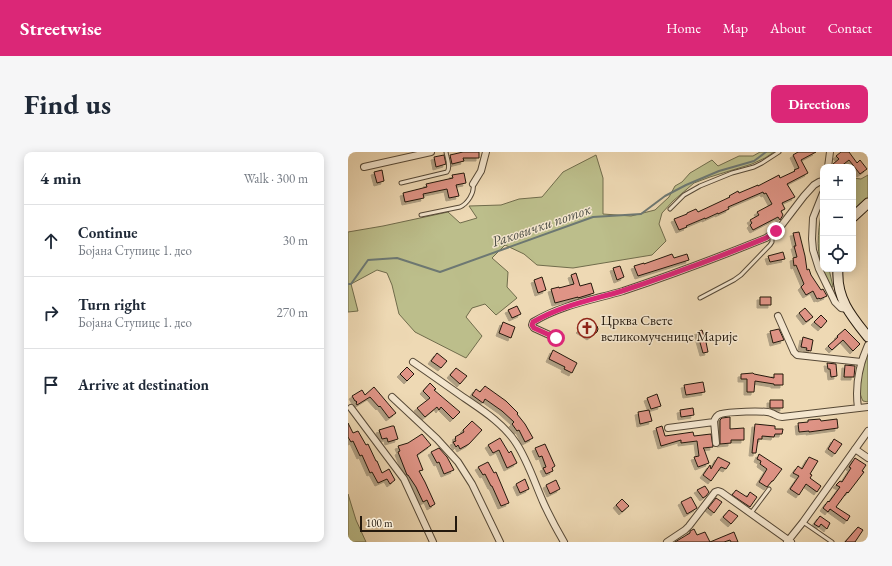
<!DOCTYPE html>
<html lang="en">
<head>
<meta charset="utf-8">
<style>
  body { margin:0; font-family:"EB Garamond",serif; background:#f6f6f7; color:#1f2937 }
  .controls { position:absolute; right:12px; top:12px; display:grid; overflow:hidden; border-radius:8px; box-shadow:0 2px 10px #0003 }
  .controls button { width:36px; height:36px; display:grid; place-items:center; padding:0; border:0; border-bottom:1px solid #e0e1e3; background:#fff; color:#1f2937; font:20px sans-serif }
  .scale { position:absolute; left:12px; bottom:10px; width:97px; box-sizing:border-box; padding-left:4px; border:2px solid #24190d; border-top:0; font-size:11px; line-height:14px; white-space:nowrap; color:#24190d; -webkit-text-stroke:3px #f4e6ce; paint-order:stroke }
  .stop { position:absolute; width:12px; height:12px; margin:-9px; border:3px solid #db2777; border-radius:50%; background:#fff }
  .stop.end { background:#db2777; border-color:#fff; box-shadow:0 1px 4px #0008 }
  .list { margin:0; padding:0; list-style:none }
  h2 { display:flex; justify-content:space-between; align-items:center; height:52px; margin:0; padding:0 16px; font-size:17px }
  h2 small { font-size:13px; font-weight:400; color:#747a83 }
  .list li { display:grid; grid-template-columns:26px 1fr auto; gap:12px; align-items:center; box-sizing:border-box; height:72px; padding:0 16px; border-top:1px solid #e0e1e3 }
  .list b { display:block; font-size:15px; white-space:nowrap }
  .list p { margin:0; font-size:13px; white-space:nowrap; color:#747a83 }
  .list em { font-size:13px; font-style:normal; color:#747a83 }
  .icon { flex:none; width:22px; height:22px; fill:none; stroke:currentColor; stroke-width:2; stroke-linecap:round; stroke-linejoin:round }
  .map { position:relative; flex:none; width:520px; height:390px; overflow:hidden; border-radius:8px }
  header { display:flex; align-items:center; gap:24px; box-sizing:border-box; height:56px; padding:0 20px; background:#db2777; color:#fff }
  header strong { font-size:19px }
  nav { display:flex; gap:22px; margin-inline-start:auto; font-size:14px }
  .intro { display:flex; align-items:center; justify-content:space-between; box-sizing:border-box; height:96px; padding:0 24px }
  h1 { margin:0; font-size:28px }
  .button { padding:10px 18px; border-radius:8px; background:#db2777; color:#fff; font-size:14px; font-weight:700 }
  main { display:flex; gap:24px; padding:0 24px }
  aside { flex:1; background:#fff; border-radius:8px; box-shadow:0 2px 10px #0003 }
  .map>svg:first-child { display:block }
  .green { fill:#bcbe8b; stroke:#706c4c }
  .lines { fill:none; stroke-linecap:round; stroke-linejoin:round }
  .stream { stroke:#6d7873; stroke-width:2 }
  .building { fill:#df9486; stroke:#24190d; filter:url(#shadow) }
  .lane-casing { stroke:#564937; stroke-width:5 }
  .street-casing { stroke:#564937; stroke-width:8 }
  .secondary-casing { stroke:#24190d; stroke-width:11 }
  .lane { stroke:#f4e6ce; stroke-width:3 }
  .street { stroke:#f4e6ce; stroke-width:6 }
  .secondary { stroke:#f4e6ce; stroke-width:9 }
  .route { stroke:#db2777; stroke-width:5 }
  .labels { text-anchor:middle; dominant-baseline:central; stroke-width:3; stroke-linejoin:round; paint-order:stroke }
  .poi-label { font-size:14px; fill:#24190d; stroke:#f4e6ce; text-anchor:start }
  .water-label { font-size:15px; font-style:italic; fill:#4f5148; stroke:#f4e6ce }
</style>
</head>
<body>
<header>
<strong>Streetwise</strong>
<nav><a>Home</a><a>Map</a><a>About</a><a>Contact</a></nav>
</header>
<div class="intro"><h1>Find us</h1><a class="button">Directions</a></div>
<main>
<aside>
<h2>4 min<small>Walk · 300 m</small></h2>
<ul class="list">
<li><svg class="icon" aria-label="ahead" viewBox="0 0 24 24"><path d="M12 20V5M6 11l6-6 6 6"/></svg><div><b>Continue</b><p>Бојана Ступице 1. део</p></div><em>30 m</em></li>
<li><svg class="icon" aria-label="right" viewBox="0 0 24 24"><path d="M7 20v-9h11M14 6l5 5-5 5"/></svg><div><b>Turn right</b><p>Бојана Ступице 1. део</p></div><em>270 m</em></li>
<li><svg class="icon" aria-label="arrive" viewBox="0 0 24 24"><path d="M6 21V4h12l-3 4 3 4H6"/></svg><div><b>Arrive at destination</b></div></li>
</ul>
</aside>
<div class="map">
<svg width="520" height="390" viewBox="0 0 520 390">
  <defs>
    <filter id="shadow"><feDropShadow dx="-3" dy="3" stdDeviation="0" flood-color="#0004"/></filter>
  </defs>
  <rect width="100%" height="100%" fill="#eed9b4"/>
  <filter id="stains"><feTurbulence type="fractalNoise" baseFrequency=".005" numOctaves="4"/><feColorMatrix values="0 0 0 0 .2 0 0 0 0 .09 0 0 0 0 .02 0 0 0 .5 -.17"/></filter>
  <radialGradient id="worn" r=".72"><stop offset=".6" stop-color="#630" stop-opacity="0"/><stop offset="1" stop-color="#630" stop-opacity=".3"/></radialGradient>
  <!-- green -->
  <path class="green" d="M412 0H426L417 6 404 12 362 25 346 31 325 49 314 61 311 72 318 89 304 103 225 116 189 113 176 102 157 93 144 106 160 120 159 135 169 146 148 163 137 152 124 156 118 165 134 184 118 206 67 180 51 162 44 133 39 121 29 118 3 132 10 159 0 160V80L35 74 100 60 112 71 129 66 121 54 153 53 171 47 194 45 215 20 248 3 255 26V62L283 64 307 58 321 45 327 34 334 30 342 21 364 8 370 14 391 4H405Z
    M520 23V58L505 59V26L513 27Z
    M475 52V117H481L485 135H483C480 129 476 122 474 115 467 95 471 72 475 52Z
    M520 202V250L515 249C507 235 514 215 520 202Z
    M0 342 8 368 18 390H0Z"/>
  <g class="lines">
    <!-- stream -->
    <path class="stream" d="M0 132H3L20 108 49 106 92 120 245 65 293 62 317 44 338 33 371 19 406 9 418 0"/>
  </g>
  <!-- building -->
  <path class="building" d="M115 0H131V6H115L116 9 104 12 102 3Z
    M450 0H468L453 8 460 21 439 32 447 45 434 51 437 57 433 59 435 63 432 68 430 65 405 78 402 73 404 71 402 68 411 63 409 60 424 52 418 41 416 42 415 40 380 55 381 57 370 62V61L357 67V66L338 74 339 75 331 78 326 67 339 62V61L348 57 350 60 382 45 381 44 390 39 391 41 410 33V34L431 23 432 26 447 19 446 18 451 16 445 3Z
    M493 0H501L509 11 512 8 519 17 512 22 501 8 492 15H485V12L491 7 488 4Z
    M96 3 98 12 88 15 86 5Z
    M34 18 36 29 29 31 26 20Z
    M116 21 118 31 108 33 111 44 101 46 99 37 75 42 76 46 57 50 55 41 79 35 78 32 105 26 104 23Z
    M451 80 457 104 459 118 461 117 463 123 473 138 475 137 479 144 472 147 471 146 469 147 465 139 458 143 453 135 456 132 448 113 446 114 445 106 449 105 446 94H448L445 81Z
    M435 100 437 107 422 110 420 104Z
    M324 102 326 106 339 102 341 108 290 124 286 114 296 111V112Z
    M272 114 276 125 269 128 265 116Z
    M228 121 232 134 243 131 246 141 230 146V145L207 151 203 137 211 135V136L226 132 223 123Z
    M194 125 198 138 190 141 186 128Z
    M412 145H423V153H412Z
    M169 154 173 162 164 166 160 158Z
    M457 156 465 165 458 170 451 161Z
    M473 163 479 169 473 176 466 170Z
    M241 169H244L246 172 249 174 250 177 249 180 242 185 231 178Z
    M155 170 167 175 163 186 151 181Z
    M431 177 436 188 425 191 422 179Z
    M497 177 512 192 505 199 495 188 484 198 480 194 490 185 489 184Z
    M354 178 358 190 360 200 355 201 349 180Z
    M455 185 465 188 463 199 458 198 459 196 453 195Z
    M205 198 229 211 224 221 216 217 217 215 201 207Z
    M89 201 99 209 93 216 83 209Z
    M479 211 488 212 489 224 483 225 482 217H480Z
    M497 213 507 214 506 225H496Z
    M59 215 66 222 59 229 52 222Z
    M108 216 119 224 112 232 102 223Z
    M405 221 406 222 426 226V222H435V233H426V232L407 229 406 240H399V227H393V222Z
    M355 230 357 240 338 243 336 233Z
    M82 231 88 237 86 238 112 260 105 267 93 255 91 258 89 255 77 265 69 256 82 246 75 239Z
    M137 234 158 249 170 261 169 262 177 272 185 286 177 290 171 278 169 279 164 272 166 270 154 259 137 247 135 251 124 243 128 237 132 240Z
    M26 235 48 261 41 266 32 254 31 255 22 245 9 253 8 251 9 250 8 249H7L4 244 14 238 17 243Z
    M309 242 313 254 303 257 299 246Z
    M422 248H435V256H422Z
    M345 256 346 263 333 265 332 258Z
    M301 258 304 269 292 272 290 260Z
    M382 265V277L396 276V288H383V291L372 292V268L374 266Z
    M472 267 473 269 489 267 490 276 461 280V279L451 280 450 271 460 270V268Z
    M124 269 134 278 121 292 112 297 110 293 108 295 105 290 108 289 107 287 108 286 107 285 116 280 115 278Z
    M0 271 5 281 10 279 18 293 20 292 28 309H29L34 321 41 317 47 328 42 332 39 327 30 331 24 320 22 321 14 303 12 304 5 289 3 290 0 285Z
    M407 272 427 274V277H435L434 282H427L426 285 414 284V287H410L408 301H404Z
    M44 274H46L50 287 40 290 39 286 34 287 31 278Z
    M314 274 317 284 345 280 346 284 363 282 365 295 355 296 356 297 361 311 350 315 346 305 351 304 349 289 333 291V288L313 294 308 276Z
    M74 282 83 293 69 303 75 318 71 319 77 330 87 352 82 355 79 348 75 350 68 335 60 323H59L50 300 52 299 50 294 60 291Z
    M152 286 161 301 163 299 169 311 159 316 151 298 145 301 140 293Z
    M486 287 494 292 487 302 480 297Z
    M197 292 207 314 204 316 205 319 198 322 195 316 198 315 194 304 191 305 187 296Z
    M91 296 99 305 106 318 96 322 91 310 89 311 83 300Z
    M411 302 434 317 425 329H424L419 335 411 330 419 317 412 312 413 309 409 307Z
    M370 305 382 311 378 317 373 315 363 329 355 323 362 313 363 317Z
    M461 305 470 309 462 322 464 323 462 326 473 334 469 340 458 332 451 343 442 337 451 324 445 321 450 314 454 317Z
    M507 306 518 313 514 319 516 320 500 341 499 340 488 355 502 364 499 369 482 357 480 360 475 356 480 349 481 350 492 335 488 333 492 329 494 330 503 316 501 315Z
    M140 310 146 321 148 320 161 351 153 354 144 334H143L137 322 135 323 130 315Z
    M177 327 181 337 172 341 168 332Z
    M208 328 212 337 202 342 198 333Z
    M357 334 361 340 358 344 355 346 349 338Z
    M388 338 399 345 402 340 409 345 402 355 384 343Z
    M343 345 349 356 339 362 333 350Z
    M368 346 374 350 366 361 360 356Z
    M274 347 281 354 274 360 268 353Z
    M381 358 390 364 383 372 375 365Z
    M472 364 482 371 479 377 473 372 471 375 466 372Z
    M510 375 515 378 507 390H497Z
    M346 377 349 383 357 380 362 390H327L342 381V379Z
    M386 380 390 390H383L382 388 376 390H362Z"/>
  <g class="lines">
    <defs>
      <path id="lane" d="M53 31 99 20C103 15 99 6 98 0
        M322 57 336 43 352 34 384 21 406 15 414 11 431 0
        M73 63 112 55C119 52 127 41 125 32
        M352 146 386 128 393 123 422 93 424 90V82
        M403 361 421 337
        M455 370 484 390"/>
      <path id="street" d="M16 15 83 0
        M480 15 482 0
        M125 32 133 19 138 0
        M475 41 465 66 464 87 465 98 471 117 487 150 493 156 499 157
        M430 164 446 200 449 203 513 210
        M208 186 186 176 184 173 185 170C213 153 244 148 275 139 323 123 371 105 418 86L428 79 433 74 456 44 466 33 471 30 475 29
        M65 210C81 221 98 233 115 245 134 258 155 271 168 291 180 309 187 332 196 352 202 365 209 378 216 390
        M44 245 89 287 110 310 124 332 152 390
        M3 256 56 327 85 390
        M510 256C507 234 511 213 520 193
        M320 276 366 270
        M368 291 366 269C368 265 369 263 373 262 379 260 417 258 423 261 427 262 429 265 434 265L520 255
        M507 297 520 306
        M319 390 337 378 341 374 367 340 370 339 373 340 443 390
        M439 390 455 370 520 279"/>
      <path id="secondary" d="M505 65 520 51
        M490 117C488 146 503 164 520 185"/>
    </defs>
    <!-- lane casing -->
    <use href="#lane" class="lane-casing"/>
    <!-- street casing -->
    <use href="#street" class="street-casing"/>
    <!-- secondary casing -->
    <use href="#secondary" class="secondary-casing"/>
    <!-- lane -->
    <use href="#lane" class="lane"/>
    <!-- street -->
    <use href="#street" class="street"/>
    <!-- secondary -->
    <use href="#secondary" class="secondary"/>
  </g>
  <g class="lines">
    <!-- route -->
    <path class="route" d="M208 186 186 176 184 173 185 170C214 153 244 148 274 139 323 123 371 105 418 86L428 79"/>
  </g>
  <!-- icons -->
  <defs>
    <symbol id="church-ring" viewBox="-11 -11 22 22"><circle r="9.5" fill="#f4e6ce" stroke="#8f2418" stroke-width="1.5"/><path d="M-1.2-6h2.4v3.5h3.3v2.4h-3.3V6h-2.4V-.1h-3.3v-2.4h3.3Z" fill="#8f2418"/></symbol>
  </defs>
  <g fill-rule="evenodd">
    <use href="#church-ring" x="228" y="165" width="22" height="22"/>
  </g>
  <g class="labels">
    <!-- poi labels -->
    <g class="poi-label">
      <text x="253" y="168">Црква Свете<tspan x="253" dy="16">великомученице Марије</tspan></text>
    </g>
    <!-- water labels -->
    <g class="water-label">
      <text transform="translate(193 73) rotate(-19)">Раковички поток</text>
    </g>
  </g>
  <rect width="100%" height="100%" filter="url(#stains)"/>
  <rect width="100%" height="100%" fill="url(#worn)"/>
</svg>
<div class="controls">
<button>+</button>
<button>−</button>
<button><svg class="icon" aria-label="locate" viewBox="0 0 24 24"><circle cx="12" cy="12" r="6"/><path d="M12 2v4M12 18v4M2 12h4M18 12h4"/></svg></button>
</div>
<div class="scale">100 m</div>
<div class="stop" style="left:208px;top:186px"></div>
<div class="stop end" style="left:428px;top:79px"></div>
</div>
</main>
</body>
</html>
